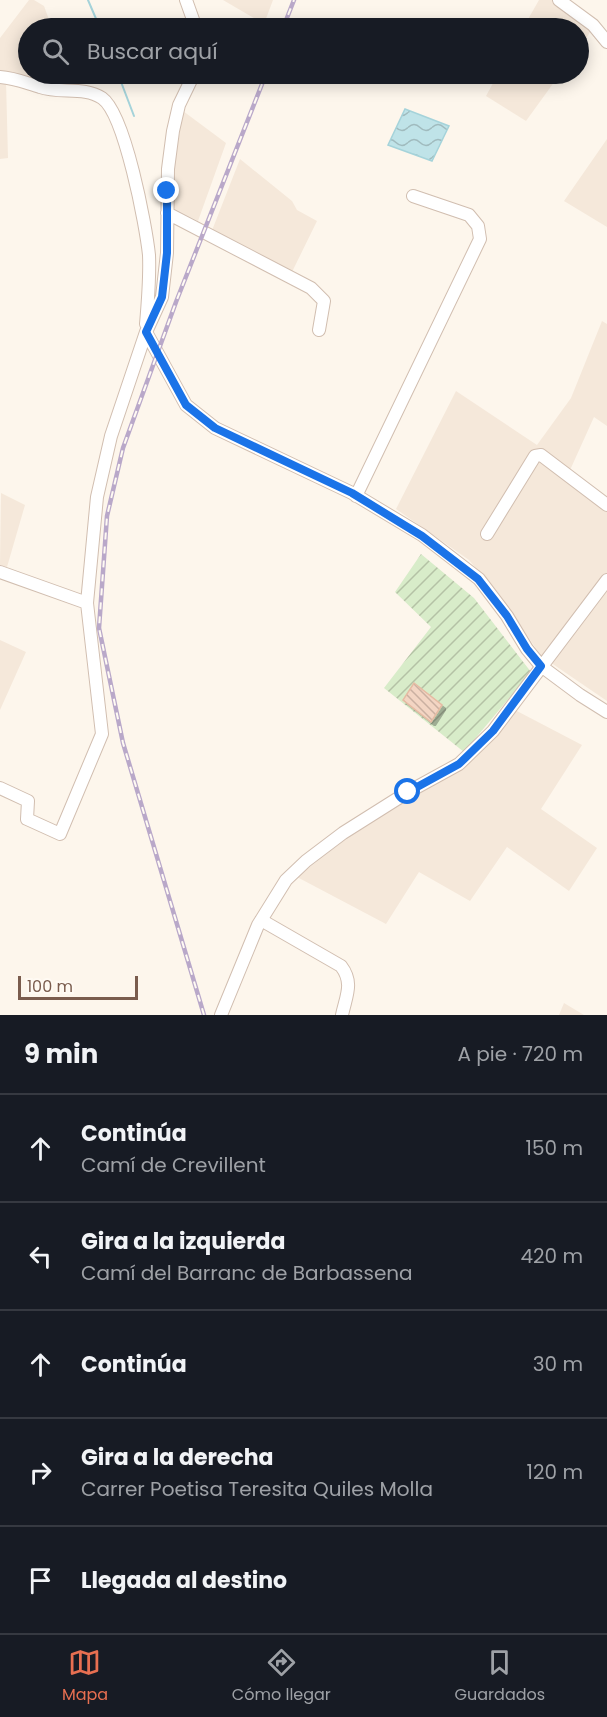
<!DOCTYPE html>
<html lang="es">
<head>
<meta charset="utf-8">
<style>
  body { margin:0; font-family:Poppins,sans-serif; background:#20242c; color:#f1f3f6 }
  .scale { position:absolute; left:18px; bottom:15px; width:120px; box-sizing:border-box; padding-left:6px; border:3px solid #7a5c4d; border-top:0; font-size:16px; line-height:21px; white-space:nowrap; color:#7a5c4d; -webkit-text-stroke:4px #fffaf3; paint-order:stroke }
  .stop { position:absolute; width:18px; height:18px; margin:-14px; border:4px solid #1a73e8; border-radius:50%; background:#fff }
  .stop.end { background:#1a73e8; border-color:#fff; box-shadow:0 2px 6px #0008 }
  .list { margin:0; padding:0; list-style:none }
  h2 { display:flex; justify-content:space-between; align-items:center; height:78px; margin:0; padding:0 24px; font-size:26px }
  h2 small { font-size:20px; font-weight:400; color:#9ea1a6 }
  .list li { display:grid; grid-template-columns:39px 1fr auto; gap:18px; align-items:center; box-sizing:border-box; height:108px; padding:0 24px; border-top:2px solid #363941 }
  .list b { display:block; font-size:22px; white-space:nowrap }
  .list p { margin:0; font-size:20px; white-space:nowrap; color:#9ea1a6 }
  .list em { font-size:20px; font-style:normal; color:#9ea1a6 }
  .icon { flex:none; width:33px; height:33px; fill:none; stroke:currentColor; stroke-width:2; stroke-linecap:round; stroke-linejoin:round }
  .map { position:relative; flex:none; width:607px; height:1015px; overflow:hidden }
  .search { position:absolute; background:#171b24; box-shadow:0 3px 15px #0003; left:18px; right:18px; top:18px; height:66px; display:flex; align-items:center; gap:15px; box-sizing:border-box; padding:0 21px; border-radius:33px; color:#9ea1a6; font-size:22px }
  .sheet { height:618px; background:#171b24 }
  nav { display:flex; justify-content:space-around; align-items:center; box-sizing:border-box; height:84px; border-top:2px solid #363941; background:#171b24; font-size:16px; color:#9ea1a6 }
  nav a { display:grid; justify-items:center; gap:3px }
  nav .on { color:#e76f51 }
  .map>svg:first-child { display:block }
  .residential { fill:#f5e8da }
  .garden { fill:url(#garden-furrows) }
  .water { fill:url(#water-waves); stroke:#a5d3da; stroke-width:1.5 }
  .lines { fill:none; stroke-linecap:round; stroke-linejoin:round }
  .stream { stroke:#a5d3da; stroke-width:2 }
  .building { fill:url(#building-back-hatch); stroke:#e6bba3; stroke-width:1.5; filter:url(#shadow) }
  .minor-casing { stroke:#d1beb0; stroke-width:14 }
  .minor { stroke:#fff; stroke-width:12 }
  .rail-casing { stroke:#b9a8c9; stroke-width:4.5 }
  .rail { stroke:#fffaf3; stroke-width:2; stroke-dasharray:7; stroke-linecap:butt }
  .route { stroke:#1a73e8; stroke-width:8 }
</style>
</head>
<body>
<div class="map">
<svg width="607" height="1015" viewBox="0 0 607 1015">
  <defs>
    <pattern id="garden-furrows" width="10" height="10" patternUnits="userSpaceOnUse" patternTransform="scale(1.5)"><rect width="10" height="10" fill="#d8ecc9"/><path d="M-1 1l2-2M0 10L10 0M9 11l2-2" fill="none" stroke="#b4c2a5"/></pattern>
    <pattern id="water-waves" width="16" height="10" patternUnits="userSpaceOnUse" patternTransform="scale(1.5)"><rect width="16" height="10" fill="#bfe3e8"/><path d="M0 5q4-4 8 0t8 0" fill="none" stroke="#a0bbbe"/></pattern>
    <pattern id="building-back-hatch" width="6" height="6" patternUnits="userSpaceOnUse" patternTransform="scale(1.5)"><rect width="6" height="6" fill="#f3d5c3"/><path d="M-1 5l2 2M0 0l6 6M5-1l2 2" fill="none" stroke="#cab0a1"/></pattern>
    <filter id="shadow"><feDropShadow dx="4" dy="4" stdDeviation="0" flood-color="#0004"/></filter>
  </defs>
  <rect width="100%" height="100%" fill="#fdf6ec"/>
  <!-- residential -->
  <path class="residential" d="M29 0H34L44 6 52 28H28V74H68L70 77H31L0 73V38Z
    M223 0H273L264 24Z
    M539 0H552L584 21 591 31 579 48 578 28H523Z
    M498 74H560L526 121 486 96Z
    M0 81H6L8 158 0 159Z
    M183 111 226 143 198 221 173 208 172 181Z
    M607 139V227L564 201Z
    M240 159 292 201 297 210 317 221 291 274 211 233Z
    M602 321 607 324V426L594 417 566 479 607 509V701L541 656 508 607 469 560 396 509 456 391 537 445 571 398Z
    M1 493 25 505 7 567 0 565Z
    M0 640 26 652 0 710Z
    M515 710 582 745 541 809 597 848 569 891 507 847 470 901 419 872 386 924 297 877 350 836 402 801 462 768Z
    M564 1003 584 1015H559Z"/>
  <!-- garden -->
  <path class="garden" d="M421 554 474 598 531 672 464 752 384 688 431 627 395 592Z"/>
  <!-- water -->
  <path class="water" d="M405 109 449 126 432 161 388 145Z"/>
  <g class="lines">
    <!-- stream -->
    <path class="stream" d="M88 0 100 28
      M118 74 134 116"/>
  </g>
  <!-- building -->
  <path class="building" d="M414 683 442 705 431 722 403 700Z"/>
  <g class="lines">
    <defs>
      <path id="minor" d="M186 0 196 28
        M559 0 593 25 607 42
        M0 77C15 78 26 83 40 87 60 94 84 86 102 98 125 114 146 226 149 255 150 278 148 301 146 324
        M167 213 311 288 324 301 319 330
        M146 332 186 405 215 428 352 493 422 535 479 579 507 616 527 649 541 666 580 695 607 712
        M356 496 480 239 478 226 469 215 413 196
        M487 534 535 456 541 455 607 505
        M0 572 87 603
        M0 788 28 801 27 819 60 834 102 734 87 603 97 497 111 436 146 332 162 297 167 253 168 169 173 131 179 105 194 74
        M261 920 341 966C354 983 346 996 342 1015
        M221 1015 258 925 286 880 306 861 343 833 408 792 459 764 493 731 607 580"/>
    </defs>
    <!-- minor casing -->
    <use href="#minor" class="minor-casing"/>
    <!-- minor -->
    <use href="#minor" class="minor"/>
    <defs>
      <path id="rail" d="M283 28 294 0
        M204 1015 123 743 99 628 107 516 123 448 176 302 266 74"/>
    </defs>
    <!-- rail casing -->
    <use href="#rail" class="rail-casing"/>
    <!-- rail -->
    <use href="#rail" class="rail"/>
  </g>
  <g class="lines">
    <!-- route -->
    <path class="route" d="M167 191V253L162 297 146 332 186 405 215 428 352 493 422 536 478 579 507 616 527 649 541 666 493 731 459 764 408 792"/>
  </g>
</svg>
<div class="scale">100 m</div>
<div class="stop" style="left:408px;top:792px"></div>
<div class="stop end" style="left:167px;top:191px"></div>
<div class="search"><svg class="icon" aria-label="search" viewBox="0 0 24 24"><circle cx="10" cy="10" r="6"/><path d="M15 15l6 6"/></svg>Buscar aquí</div>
</div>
<section class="sheet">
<h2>9 min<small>A pie · 720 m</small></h2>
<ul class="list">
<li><svg class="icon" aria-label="ahead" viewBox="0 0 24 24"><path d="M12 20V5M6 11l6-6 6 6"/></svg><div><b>Continúa</b><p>Camí de Crevillent</p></div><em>150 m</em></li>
<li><svg class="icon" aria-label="left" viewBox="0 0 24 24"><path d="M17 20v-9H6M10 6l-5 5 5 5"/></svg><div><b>Gira a la izquierda</b><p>Camí del Barranc de Barbassena</p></div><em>420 m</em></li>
<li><svg class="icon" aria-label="ahead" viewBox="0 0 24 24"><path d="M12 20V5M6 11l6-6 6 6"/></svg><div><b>Continúa</b></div><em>30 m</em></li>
<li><svg class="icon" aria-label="right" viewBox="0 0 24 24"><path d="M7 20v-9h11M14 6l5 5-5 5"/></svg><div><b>Gira a la derecha</b><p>Carrer Poetisa Teresita Quiles Molla</p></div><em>120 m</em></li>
<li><svg class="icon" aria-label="arrive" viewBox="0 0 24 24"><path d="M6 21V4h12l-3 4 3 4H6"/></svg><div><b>Llegada al destino</b></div></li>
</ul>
</section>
<nav>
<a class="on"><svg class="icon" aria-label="map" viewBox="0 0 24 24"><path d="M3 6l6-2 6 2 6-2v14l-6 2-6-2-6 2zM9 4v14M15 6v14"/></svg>Mapa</a>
<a><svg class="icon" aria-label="directions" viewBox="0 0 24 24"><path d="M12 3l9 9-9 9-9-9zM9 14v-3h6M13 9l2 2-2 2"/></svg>Cómo llegar</a>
<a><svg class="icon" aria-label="saved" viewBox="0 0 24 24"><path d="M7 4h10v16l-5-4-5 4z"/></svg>Guardados</a>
</nav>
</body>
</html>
